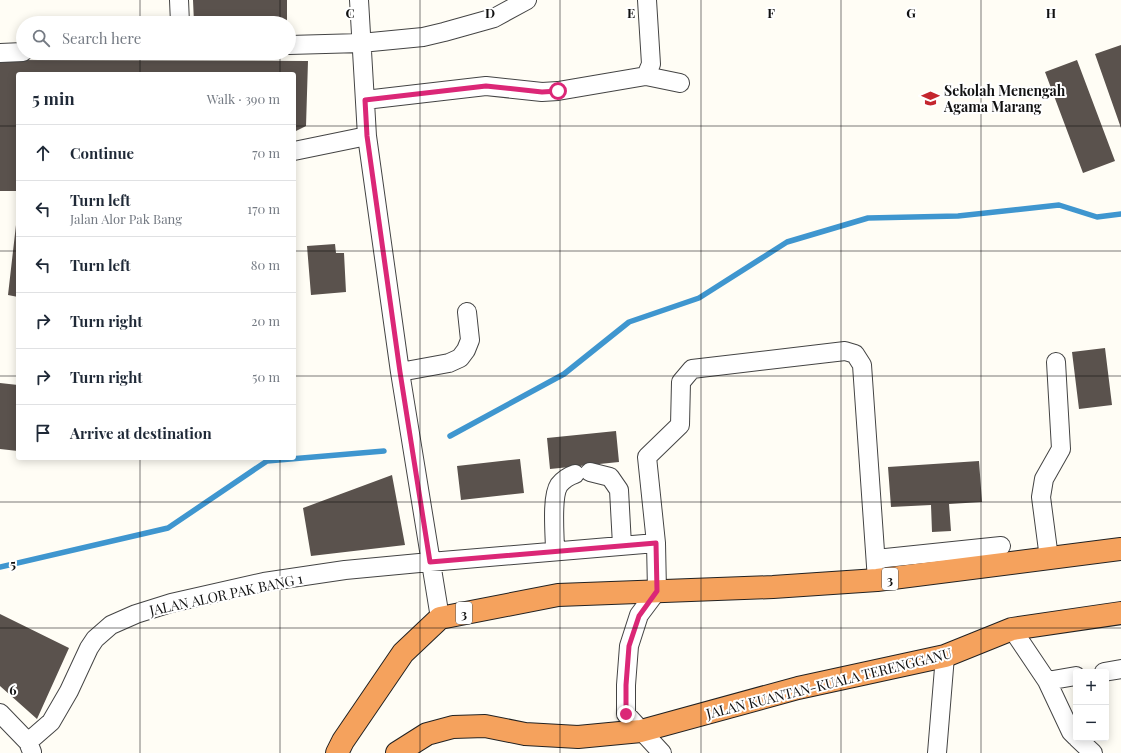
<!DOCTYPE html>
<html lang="en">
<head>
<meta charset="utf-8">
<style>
  body { margin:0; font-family:"Playfair Display",serif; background:#f2f2f3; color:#1f2937 }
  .controls { position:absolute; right:12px; bottom:12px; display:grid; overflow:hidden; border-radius:4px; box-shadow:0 2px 10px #0003 }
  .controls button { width:36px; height:36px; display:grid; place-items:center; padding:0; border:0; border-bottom:1px solid #e0e1e3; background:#fff; color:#1f2937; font:20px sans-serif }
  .stop { position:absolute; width:12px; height:12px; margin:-9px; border:3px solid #db2777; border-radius:50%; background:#fff }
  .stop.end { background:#db2777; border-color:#fff; box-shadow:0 1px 4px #0008 }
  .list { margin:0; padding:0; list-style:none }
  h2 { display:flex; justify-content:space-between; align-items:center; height:52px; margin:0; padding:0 16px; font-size:17px }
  h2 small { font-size:13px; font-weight:400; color:#747a83 }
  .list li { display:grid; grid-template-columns:26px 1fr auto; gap:12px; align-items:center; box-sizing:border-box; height:56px; padding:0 16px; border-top:1px solid #e0e1e3 }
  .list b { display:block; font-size:15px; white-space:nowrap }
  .list p { margin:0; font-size:13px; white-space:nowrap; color:#747a83 }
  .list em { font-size:13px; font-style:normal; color:#747a83 }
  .icon { flex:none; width:22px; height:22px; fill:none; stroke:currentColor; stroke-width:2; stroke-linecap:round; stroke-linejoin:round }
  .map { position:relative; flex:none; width:1121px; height:753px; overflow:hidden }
  .search { position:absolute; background:#fff; box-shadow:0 2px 10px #0003; left:16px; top:16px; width:280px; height:44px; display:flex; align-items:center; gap:10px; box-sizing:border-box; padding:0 14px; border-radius:22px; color:#747a83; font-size:15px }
  .panel { position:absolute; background:#fff; box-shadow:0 2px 10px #0003; left:16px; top:72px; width:280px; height:388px; border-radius:4px }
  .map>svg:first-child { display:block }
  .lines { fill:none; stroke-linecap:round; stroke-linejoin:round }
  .stream { stroke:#3f96cf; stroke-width:5.5 }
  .building { fill:#5a524d }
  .minor-casing { stroke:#444; stroke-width:20 }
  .highway-casing { stroke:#222; stroke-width:24 }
  .minor { stroke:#fff; stroke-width:18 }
  .highway { stroke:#f5a25d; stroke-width:22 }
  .route { stroke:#db2777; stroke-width:5 }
  .grid { fill:none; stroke:#111; stroke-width:1; stroke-opacity:0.55 }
  .labels { text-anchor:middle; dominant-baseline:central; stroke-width:4; stroke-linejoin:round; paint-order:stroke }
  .shield { fill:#fff; stroke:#585858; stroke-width:1 }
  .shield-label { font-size:13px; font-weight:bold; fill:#111 }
  .poi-label { font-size:14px; font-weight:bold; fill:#111; stroke:#fff; text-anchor:start }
  .street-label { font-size:14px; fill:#111; stroke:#fff }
  .grid-label { font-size:13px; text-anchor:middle; font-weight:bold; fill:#111; stroke:#fff; stroke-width:4; stroke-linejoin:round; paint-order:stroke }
</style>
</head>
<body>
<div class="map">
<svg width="1121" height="753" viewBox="0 0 1121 753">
  <rect width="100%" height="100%" fill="#fffdf5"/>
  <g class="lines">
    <!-- stream -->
    <path class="stream" d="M450 436 564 374 629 322 699 298 787 242 868 218 958 216 1059 205 1097 217 1121 214
      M0 567 168 528 267 461 384 451"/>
  </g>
  <!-- building -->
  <path class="building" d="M193 0H287V23H194Z
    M1121 45V128L1095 54Z
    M0 60 308 61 306 126 294 132V74H18V191H0Z
    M1077 60 1115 161 1083 173 1045 72Z
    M16 225H18V297L8 295Z
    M335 244 336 253H344L346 292 311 295 307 246Z
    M1105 348 1112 405 1079 409 1072 352Z
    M0 383 18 385V451L0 449Z
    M616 431 619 462 550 469 547 438Z
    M520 459 524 493 461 500 457 466Z
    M979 461 982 502 949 504 951 531 932 532 931 505 891 507 888 467Z
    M392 475 405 545 311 556 303 508Z
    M0 614 69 648 37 719 0 686Z"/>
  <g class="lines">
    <defs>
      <path id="minor" d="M179 0 180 23
        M359 0 367 136 400 372 440 618
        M289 45 361 43 423 37 444 32 494 18 527 0
        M0 53 23 52
        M646 76 680 83
        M365 100 486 86 542 92 558 91 646 76 651 64 647 0
        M294 151 367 136
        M400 372 449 363 460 358 466 350 470 340 467 312
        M590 472 610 477 619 490 622 545
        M555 551C555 536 551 497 559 485 563 480 569 476 575 474
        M1049 558 1041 497 1044 479 1061 449 1056 362
        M876 559 1001 546
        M1012 629 1047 681 1076 676
        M1104 672 1121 669
        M1047 681 1071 732 1076 737
        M0 713 28 742 32 752
        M1077 738 1093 753
        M28 742 51 722 69 691 89 648 95 639 111 625 136 614 171 603 264 582 345 570 430 562 656 543
        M662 753 626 714V685L629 646 639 615 657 591 656 543 647 457 680 425 681 382 692 369 845 351 855 354 862 365 877 580
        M937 753 945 656"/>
      <path id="highway" d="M337 753 343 741 403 653 440 618 558 595 773 587 877 580 1121 549
        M397 753 427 734 453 727 485 726 525 734 578 737 641 731 798 688 945 656 1012 629 1121 613"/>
    </defs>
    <!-- minor casing -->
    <use href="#minor" class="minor-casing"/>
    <!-- highway casing -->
    <use href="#highway" class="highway-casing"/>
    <!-- minor -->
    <use href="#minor" class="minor"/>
    <!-- highway -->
    <use href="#highway" class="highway"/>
  </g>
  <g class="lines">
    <!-- route -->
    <path class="route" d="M558 91 542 92 486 86 365 100 367 136 400 372 430 562 656 543 657 591 639 616 629 646 626 685V714"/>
  </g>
  <!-- grid -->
  <path class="grid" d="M140 0V23M280 0V23M420 0V753M560 0V753M701 0V753M841 0V753M981 0V753M140 53V74M280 53V74M0 126H18M294 126H1121M0 251H18M294 251H1121M0 376H18M294 376H1121M140 458V753M280 458V753M0 502H1121M0 628H1121"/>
  <!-- icons -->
  <defs>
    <symbol id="school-bare" viewBox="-9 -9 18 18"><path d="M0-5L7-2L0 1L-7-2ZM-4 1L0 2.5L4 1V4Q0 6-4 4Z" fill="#c4262e" stroke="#fff" stroke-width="2.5" paint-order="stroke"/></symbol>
  </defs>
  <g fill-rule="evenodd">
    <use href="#school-bare" x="918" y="86" width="25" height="25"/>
  </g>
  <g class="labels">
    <!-- shield labels -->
    <g class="shield">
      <rect x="882" y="568" width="16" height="22" rx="3"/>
      <rect x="456" y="602" width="16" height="22" rx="3"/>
    </g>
    <g class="shield-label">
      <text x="890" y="579">3</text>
      <text x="464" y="613">3</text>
    </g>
    <!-- poi labels -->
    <g class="poi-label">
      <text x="944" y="90">Sekolah Menengah<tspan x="944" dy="16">Agama Marang</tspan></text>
    </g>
    <!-- street labels -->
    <g class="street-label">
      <text transform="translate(226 594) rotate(-12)">JALAN ALOR PAK BANG 1</text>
      <text transform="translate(829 683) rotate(-14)">JALAN KUANTAN-KUALA TERENGGANU</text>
    </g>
  </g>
  <g class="grid-label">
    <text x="350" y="18">C</text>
    <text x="490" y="18">D</text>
    <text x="631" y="18">E</text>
    <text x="771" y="18">F</text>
    <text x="911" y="18">G</text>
    <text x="1051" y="18">H</text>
    <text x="13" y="569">5</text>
    <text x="13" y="695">6</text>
  </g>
</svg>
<div class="controls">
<button>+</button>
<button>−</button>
</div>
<div class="stop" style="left:558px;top:91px"></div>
<div class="stop end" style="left:626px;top:714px"></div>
<div class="search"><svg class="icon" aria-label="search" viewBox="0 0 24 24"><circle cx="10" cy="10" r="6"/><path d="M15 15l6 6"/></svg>Search here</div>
<section class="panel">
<h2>5 min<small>Walk · 390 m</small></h2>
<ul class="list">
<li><svg class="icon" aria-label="ahead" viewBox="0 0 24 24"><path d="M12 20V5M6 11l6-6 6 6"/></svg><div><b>Continue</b></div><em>70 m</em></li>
<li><svg class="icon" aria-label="left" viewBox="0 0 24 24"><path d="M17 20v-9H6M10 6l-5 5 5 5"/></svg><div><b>Turn left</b><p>Jalan Alor Pak Bang</p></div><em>170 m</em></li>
<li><svg class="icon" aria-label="left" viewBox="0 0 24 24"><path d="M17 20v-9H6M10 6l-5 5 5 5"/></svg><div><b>Turn left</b></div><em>80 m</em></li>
<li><svg class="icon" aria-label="right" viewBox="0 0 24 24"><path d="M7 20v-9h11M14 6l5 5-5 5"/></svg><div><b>Turn right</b></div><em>20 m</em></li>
<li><svg class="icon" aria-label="right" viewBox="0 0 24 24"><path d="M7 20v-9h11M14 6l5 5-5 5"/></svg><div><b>Turn right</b></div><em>50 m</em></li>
<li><svg class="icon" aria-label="arrive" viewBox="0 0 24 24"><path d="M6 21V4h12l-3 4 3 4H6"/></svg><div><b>Arrive at destination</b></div></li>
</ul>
</section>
</div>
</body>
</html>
